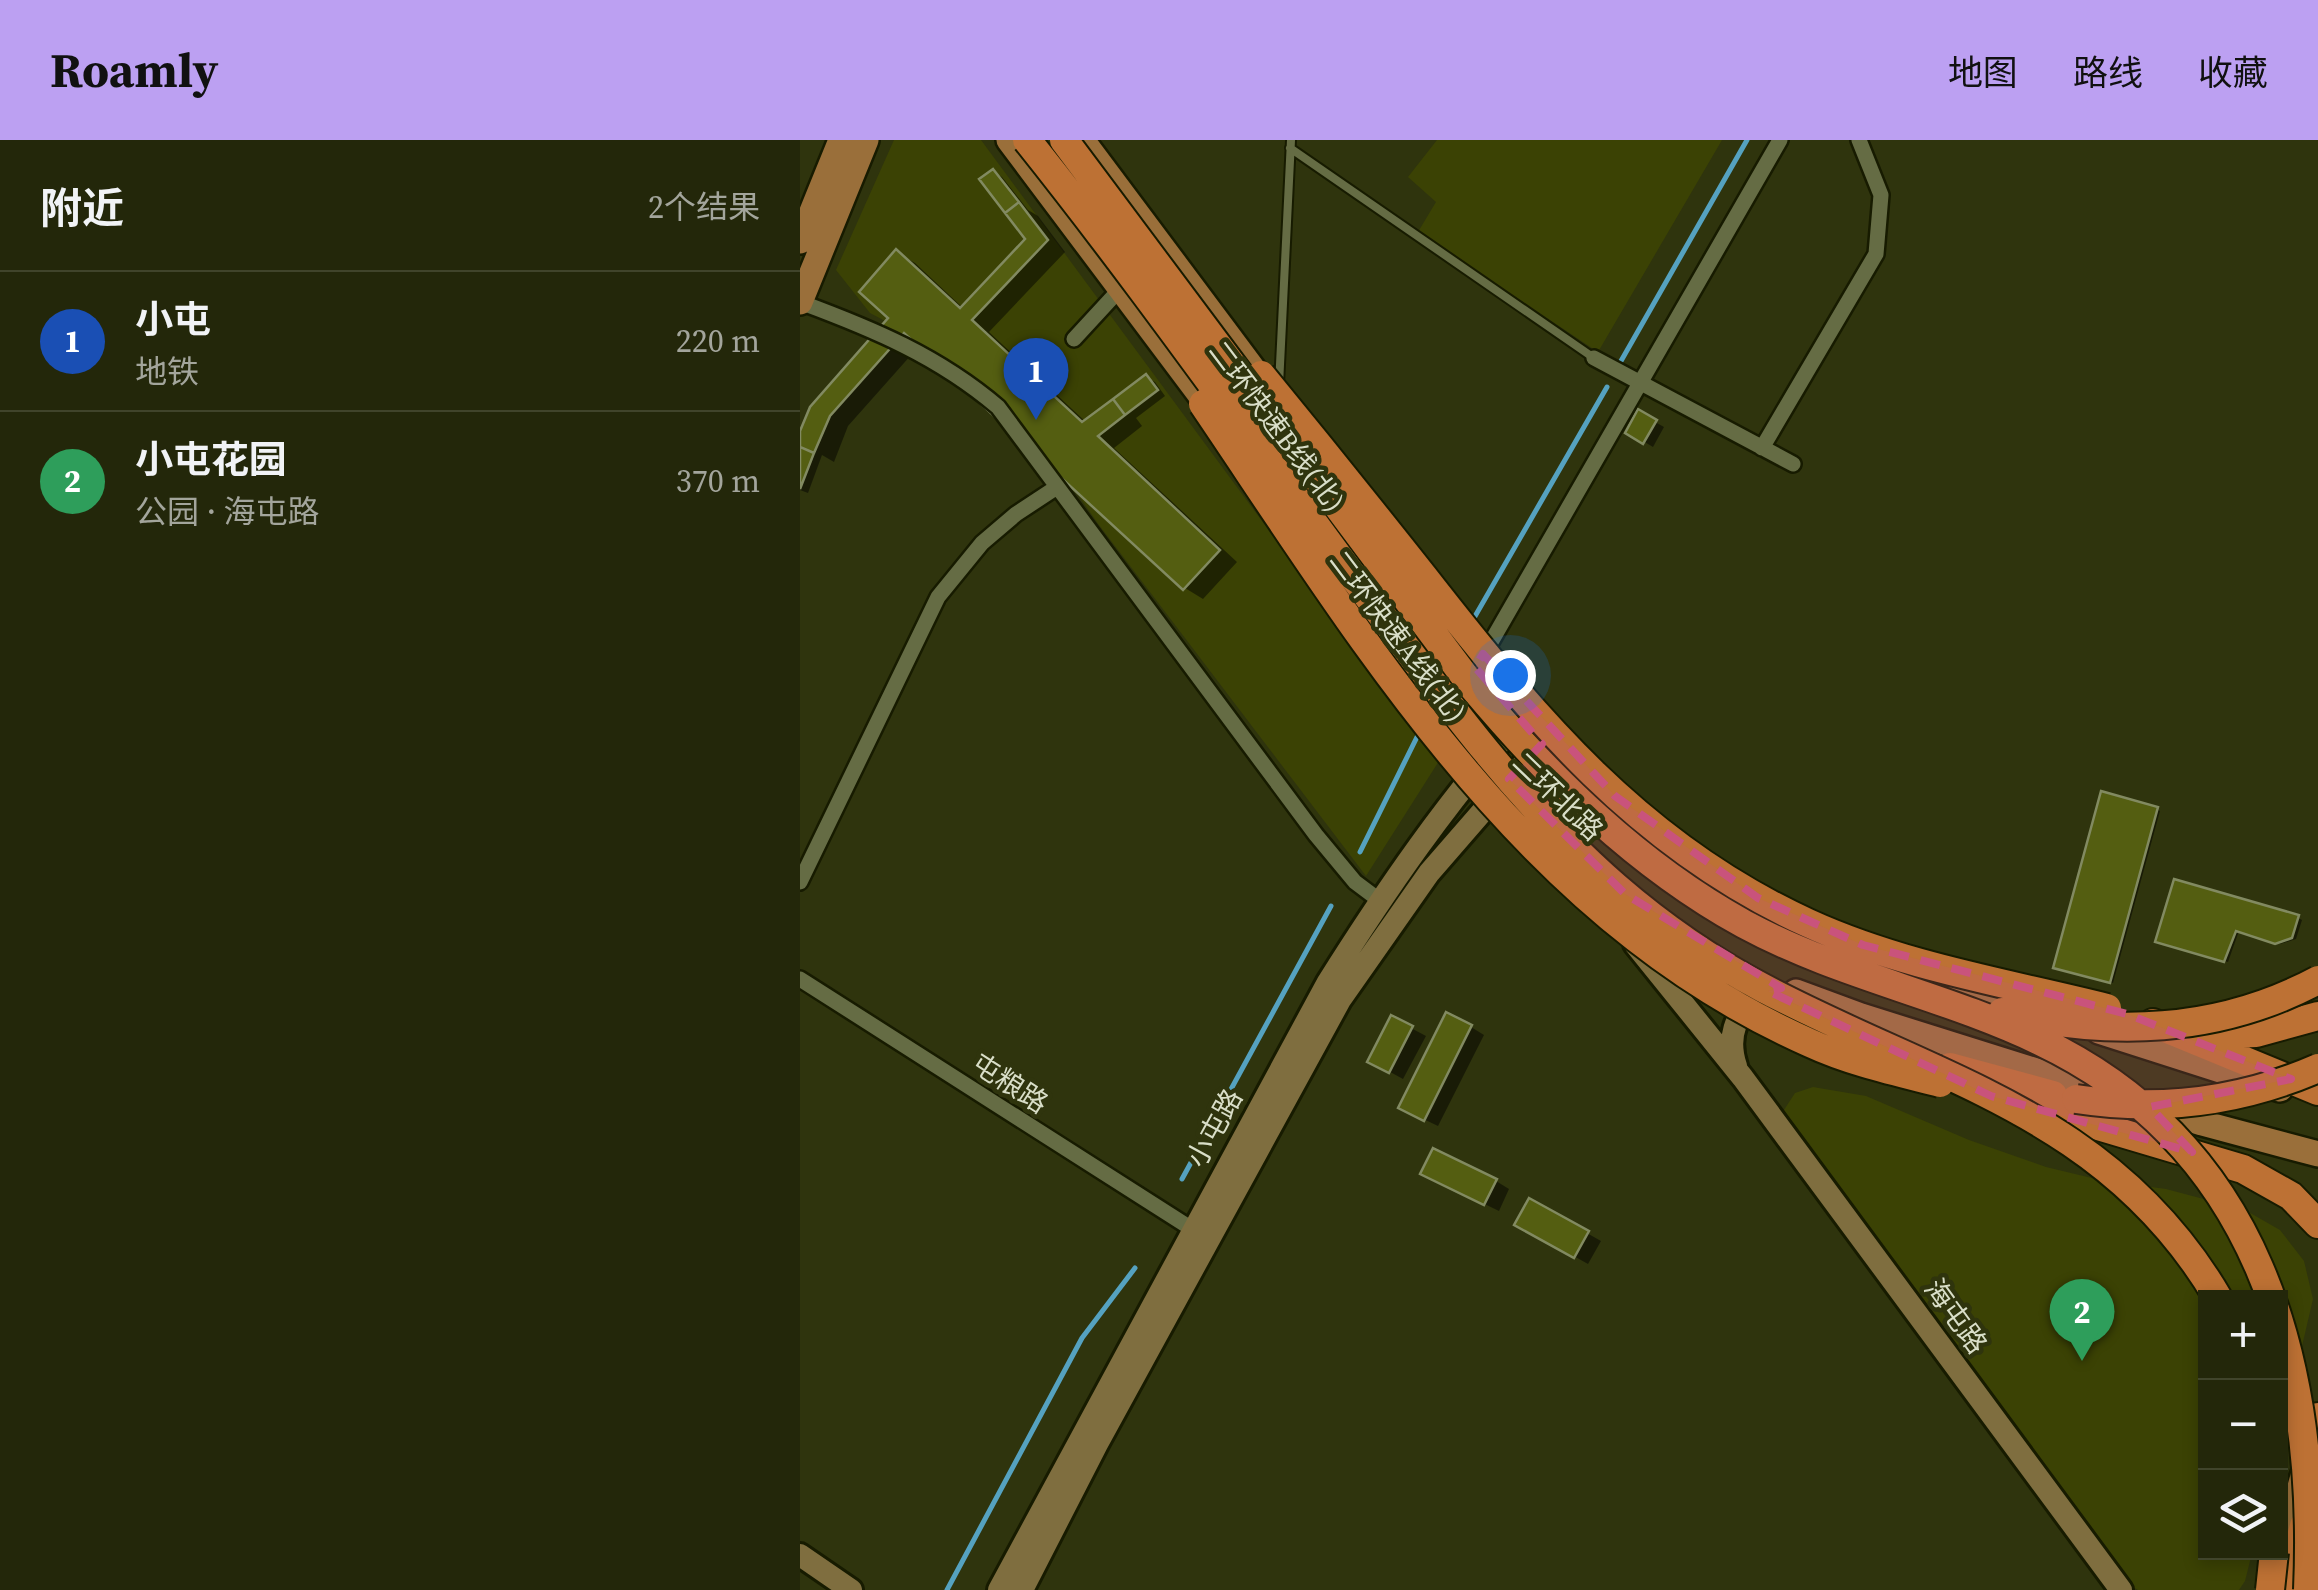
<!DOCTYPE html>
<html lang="zh">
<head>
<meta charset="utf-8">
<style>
  body { margin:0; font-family:"Source Serif 4","Noto Sans SC",serif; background:#2b2f13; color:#f1f3f6 }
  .controls { position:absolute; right:30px; bottom:30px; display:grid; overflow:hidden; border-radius:0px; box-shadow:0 5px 15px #0003 }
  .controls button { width:90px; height:90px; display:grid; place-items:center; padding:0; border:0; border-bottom:2px solid #40442b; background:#23270a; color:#f1f3f6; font:50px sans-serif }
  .you { position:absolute; left:710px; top:535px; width:35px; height:35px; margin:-25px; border:8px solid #fff; border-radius:50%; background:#1a73e8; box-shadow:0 0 0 15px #1a73e833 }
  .badge { display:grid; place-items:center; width:65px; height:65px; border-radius:50%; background:#bca0f2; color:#fff; font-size:32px; font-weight:700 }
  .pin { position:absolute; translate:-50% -82px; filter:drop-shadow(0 2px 5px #0008) }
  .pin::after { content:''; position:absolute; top:52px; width:35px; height:30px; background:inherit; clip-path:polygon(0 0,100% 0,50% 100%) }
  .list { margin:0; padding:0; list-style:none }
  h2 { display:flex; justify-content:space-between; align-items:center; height:130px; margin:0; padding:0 40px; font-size:42px }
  h2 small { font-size:32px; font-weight:400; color:#a3a59c }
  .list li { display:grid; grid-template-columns:65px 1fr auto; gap:30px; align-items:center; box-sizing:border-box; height:140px; padding:0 40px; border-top:2px solid #40442b }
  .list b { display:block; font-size:38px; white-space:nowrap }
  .list p { margin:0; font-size:32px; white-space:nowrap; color:#a3a59c }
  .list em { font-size:32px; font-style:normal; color:#a3a59c }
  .icon { flex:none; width:55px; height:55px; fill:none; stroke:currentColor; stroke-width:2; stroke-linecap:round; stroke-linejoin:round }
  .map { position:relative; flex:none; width:1518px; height:1450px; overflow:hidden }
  header { display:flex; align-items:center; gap:60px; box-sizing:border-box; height:140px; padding:0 50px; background:#bca0f2; color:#111 }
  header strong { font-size:48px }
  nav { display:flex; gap:55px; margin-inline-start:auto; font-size:35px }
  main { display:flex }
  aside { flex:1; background:#23270a }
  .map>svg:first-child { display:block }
  .green { fill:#3b4204 }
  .shadow { fill:#0007 }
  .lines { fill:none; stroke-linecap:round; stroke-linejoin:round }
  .stream { stroke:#55a2c0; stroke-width:5 }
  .building { fill:#545e11; stroke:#828a61; stroke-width:2.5 }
  .lane-casing { stroke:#171b00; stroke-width:12 }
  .street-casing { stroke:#171b00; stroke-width:20 }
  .secondary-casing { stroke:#171b00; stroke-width:28 }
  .primary-casing { stroke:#171b00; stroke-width:30 }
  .highway-casing { stroke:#171b00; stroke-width:32 }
  .lane { stroke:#656c44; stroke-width:8 }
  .street { stroke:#656c44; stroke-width:15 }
  .secondary { stroke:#7f6e3f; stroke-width:22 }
  .primary { stroke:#9a6f3a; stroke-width:25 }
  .highway { stroke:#bd7134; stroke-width:28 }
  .highway-bridge-casing { stroke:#171b00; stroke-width:32; stroke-linecap:butt }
  .highway-bridge { stroke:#bd7134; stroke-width:28 }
  .marked { fill:#c9537c; fill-opacity:0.2; stroke:#c9537c; stroke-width:8; stroke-dasharray:20 12; stroke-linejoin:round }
  .labels { text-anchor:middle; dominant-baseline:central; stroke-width:9; stroke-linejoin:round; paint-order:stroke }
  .street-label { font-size:28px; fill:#d9dec8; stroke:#2f340d }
</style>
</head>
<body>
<header>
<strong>Roamly</strong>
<nav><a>地图</a><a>路线</a><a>收藏</a></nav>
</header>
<main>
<aside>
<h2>附近<small>2个结果</small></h2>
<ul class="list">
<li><span class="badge" style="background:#1a4fb4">1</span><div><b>小屯</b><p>地铁</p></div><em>220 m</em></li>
<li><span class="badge" style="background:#2e9e5b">2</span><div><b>小屯花园</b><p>公园 · 海屯路</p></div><em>370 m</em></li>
</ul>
</aside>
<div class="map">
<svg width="1518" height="1450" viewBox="0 0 1518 1450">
  <rect width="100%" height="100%" fill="#2f340d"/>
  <!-- green -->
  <path class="green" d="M94 0H181L639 621 566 736 299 385 225 279 161 221 70 173 36 130Z
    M637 0H922L798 212 618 92 636 62 608 37Z
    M1013 947 1066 956 1169 1000 1246 1027 1300 1040 1366 1049 1445 1070 1480 1090 1504 1121 1513 1159 1481 1296 1480 1158H1406V1412L1452 1413 1445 1441 1439 1450H1338L1324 1442 987 988 984 970 995 953Z"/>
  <!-- shadow -->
  <path class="shadow" d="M194 32 202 37 228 70 238 76 265 112 189 192 286 282 346 237 355 242 365 256 336 278 342 286 314 308 437 422 403 459 385 448 120 205 48 286 34 322 22 315 8 353 0 350V298L91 178 97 113 115 123 163 168 228 99Z
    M839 273 864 287 853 307 828 292Z
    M1357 669 1360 671 1313 843 1260 828Z
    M1376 742 1498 778 1502 780 1496 799 1480 804 1439 791 1428 822 1362 803Z
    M592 878 626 896 603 939 570 921Z
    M671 887 684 895 638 986 615 975Z
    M637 1041H696L709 1049 699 1071Z
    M730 1061 801 1101 788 1124 717 1084Z"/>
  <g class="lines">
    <!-- stream -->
    <path class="stream" d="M821 221 947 0
      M674 478 807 247
      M560 712 619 593
      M382 1039 531 766
      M147 1450 282 1198 335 1128"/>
  </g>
  <!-- building -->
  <path class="building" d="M193 29 219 62 205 73 179 39Z
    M219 62 248 100 172 180 282 282 313 259 325 275 298 296 420 410 383 450 104 193 30 276 14 313 0 307V291L10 267 88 178 59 152 96 109 160 168 225 99 205 73Z
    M346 234 358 250 325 275 313 259Z
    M838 269 857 280 843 304 825 293Z
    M0 307 14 313 0 349Z
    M1301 651 1358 667 1310 843 1253 828Z
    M1374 739 1499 775 1492 798 1475 804 1436 791 1424 822 1355 802Z
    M646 872 672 885 624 981 598 968Z
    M591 875 613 886 589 933 567 922Z
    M633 1008 697 1039 684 1065 620 1034Z
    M729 1058 789 1091 774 1118 714 1085Z"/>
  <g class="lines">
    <defs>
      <path id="lane" d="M490 8 794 218
        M479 245 491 0"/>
      <path id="street" d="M0 162C73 189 138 216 198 267L516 695 555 742 579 760
        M274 199 321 148
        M794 218 993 324
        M962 308 1076 114 1081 55 1059 0
        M683 516 980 0
        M0 742 138 457 182 403 216 374 257 347
        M0 839 392 1089"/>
      <path id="secondary" d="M835 804 943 938 1321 1450
        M936 926C927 899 934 875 957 857
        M0 1415 51 1450
        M199 1450 528 842C586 750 647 661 720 580
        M222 1450 297 1304 540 860 629 733 741 604"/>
      <path id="primary" d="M209 0 416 276
        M282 0 471 253
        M0 101 41 0
        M0 162 66 0
        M535 436 660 599
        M659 506C719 584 787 656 867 713
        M1137 840 1228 868
        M996 852 1061 876 1402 983 1518 1014
        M1299 891 1480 949
        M1475 1437 1503 1336"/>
      <path id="highway" d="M1353 883 1518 951
        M1402 895 1456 893 1518 876
        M1150 927 1253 955
        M1224 964 1443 1029 1491 1056 1518 1084
        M1506 1324 1518 1277
        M1486 1450 1504 1386"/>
    </defs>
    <!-- lane casing -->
    <use href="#lane" class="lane-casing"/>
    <!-- street casing -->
    <use href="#street" class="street-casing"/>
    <!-- secondary casing -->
    <use href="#secondary" class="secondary-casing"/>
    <!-- primary casing -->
    <use href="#primary" class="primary-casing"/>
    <!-- highway casing -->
    <use href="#highway" class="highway-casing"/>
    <!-- lane -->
    <use href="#lane" class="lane"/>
    <!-- street -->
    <use href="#street" class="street"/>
    <!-- secondary -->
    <use href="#secondary" class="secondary"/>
    <!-- primary -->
    <use href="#primary" class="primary"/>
    <!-- highway -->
    <use href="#highway" class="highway"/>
    <defs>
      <path id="highway-bridge" d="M227 0C342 144 448 295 558 443 637 550 715 659 816 747 861 786 910 820 963 848 1136 940 1310 974 1418 1158
        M264 0 672 546C750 639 837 725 944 784 1038 835 1144 855 1240 901 1457 1004 1518 1219 1508 1450
        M461 235C516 302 570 369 623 436 734 578 839 706 1008 783 1102 826 1207 843 1307 868
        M403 264C569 509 728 778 1010 903 1051 922 1097 932 1140 943
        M1202 872C1311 896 1417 894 1518 840
        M1276 959C1361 972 1440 962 1518 928
        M1470 1450 1474 1412"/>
    </defs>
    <!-- highway-bridge casing -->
    <use href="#highway-bridge" class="highway-bridge-casing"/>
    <!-- highway-bridge -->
    <use href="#highway-bridge" class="highway-bridge"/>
  </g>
  <!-- marked area -->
  <path class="marked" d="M683 514 815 656 958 758 1063 805 1327 874 1491 939 1350 967 1392 1012 1191 956 968 851 981 848 825 754 709 639 742 604 675 527Z"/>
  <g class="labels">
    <!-- street labels -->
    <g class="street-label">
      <text transform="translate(477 286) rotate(53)">二环快速B线(北)</text>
      <text transform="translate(598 496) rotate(53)">二环快速A线(北)</text>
      <text transform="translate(758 656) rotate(44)">二环北路</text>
      <text transform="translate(210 943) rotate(33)">屯粮路</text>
      <text transform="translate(414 988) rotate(-61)">小屯路</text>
      <text transform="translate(1156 1176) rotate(54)">海屯路</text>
    </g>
  </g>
</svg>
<div class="controls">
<button>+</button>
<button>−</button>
<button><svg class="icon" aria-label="layers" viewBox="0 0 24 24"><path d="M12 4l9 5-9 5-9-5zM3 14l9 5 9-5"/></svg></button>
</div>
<div class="you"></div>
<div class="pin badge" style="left:236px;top:280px;background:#1a4fb4">1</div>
<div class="pin badge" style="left:1282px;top:1221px;background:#2e9e5b">2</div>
</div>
</main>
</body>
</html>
